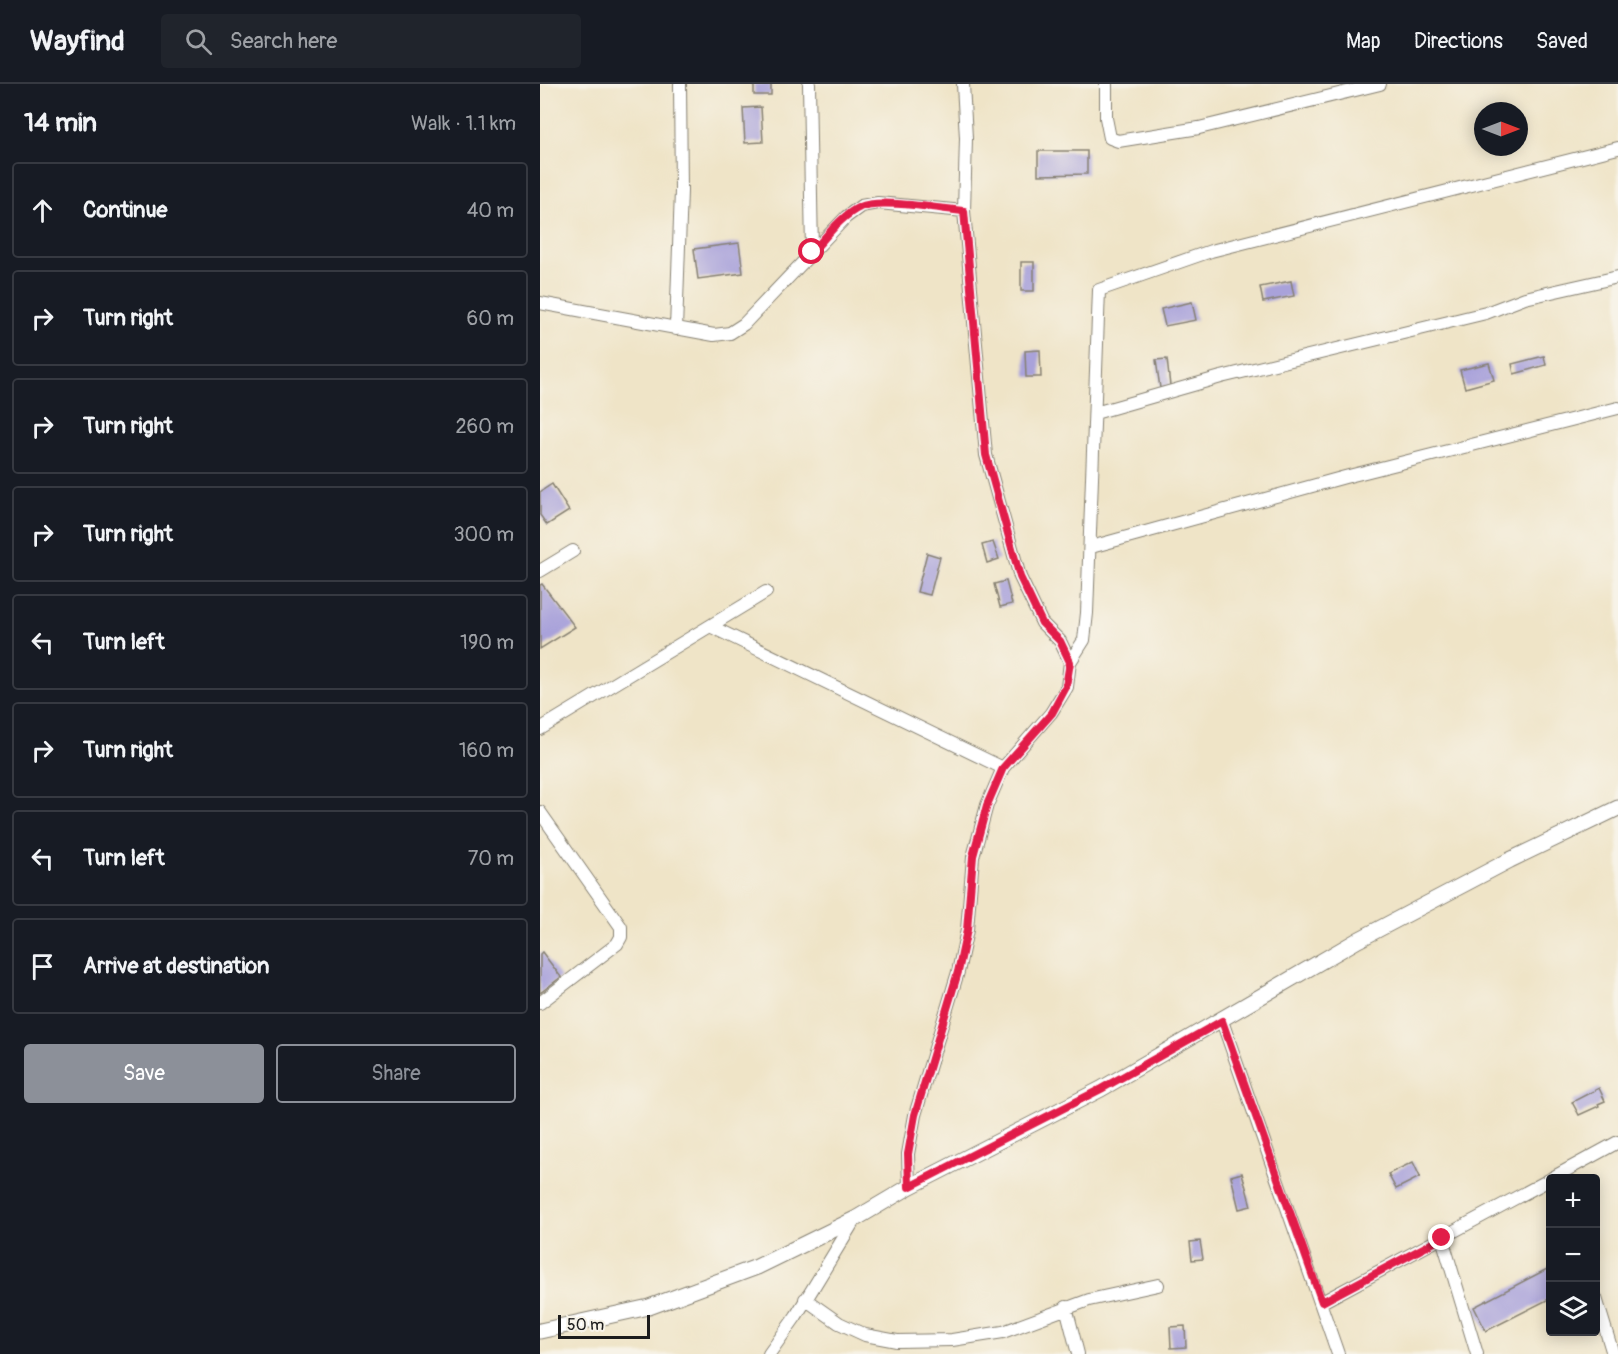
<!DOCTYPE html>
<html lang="en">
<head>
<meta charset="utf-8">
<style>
  body { margin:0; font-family:Pangolin,sans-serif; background:#20242c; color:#f1f3f6 }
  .controls { position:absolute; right:18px; bottom:18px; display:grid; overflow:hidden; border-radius:6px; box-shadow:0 3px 15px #0003 }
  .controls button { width:54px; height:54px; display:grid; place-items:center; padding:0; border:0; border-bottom:2px solid #363941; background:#171b24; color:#f1f3f6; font:30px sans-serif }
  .compass { position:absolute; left:934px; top:18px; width:54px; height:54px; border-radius:50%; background:#171b24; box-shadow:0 3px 15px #0003; rotate:90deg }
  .scale { position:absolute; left:18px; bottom:15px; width:92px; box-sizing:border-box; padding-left:6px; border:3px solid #1c1c1c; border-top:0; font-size:16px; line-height:21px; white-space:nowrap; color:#1c1c1c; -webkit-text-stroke:4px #f7f3e8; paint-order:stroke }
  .stop { position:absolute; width:18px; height:18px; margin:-14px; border:4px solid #e11d48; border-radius:50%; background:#fff }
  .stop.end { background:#e11d48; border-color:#fff; box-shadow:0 2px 6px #0008 }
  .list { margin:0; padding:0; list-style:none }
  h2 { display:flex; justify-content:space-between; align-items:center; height:78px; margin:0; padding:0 24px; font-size:26px }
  h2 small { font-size:20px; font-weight:400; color:#9ea1a6 }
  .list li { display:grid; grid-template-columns:39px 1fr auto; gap:18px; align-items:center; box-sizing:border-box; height:96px; margin:0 12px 12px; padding:0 12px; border:2px solid #363941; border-radius:6px }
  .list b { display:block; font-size:22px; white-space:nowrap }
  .list em { font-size:20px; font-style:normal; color:#9ea1a6 }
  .actions { display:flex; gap:12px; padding:18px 24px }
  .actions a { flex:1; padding:14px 0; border:2px solid #8c9099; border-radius:6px; text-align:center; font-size:21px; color:#8c9099 }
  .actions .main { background:#8c9099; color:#fff }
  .icon { flex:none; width:33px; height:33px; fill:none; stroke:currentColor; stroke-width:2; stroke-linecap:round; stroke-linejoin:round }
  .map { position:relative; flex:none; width:1078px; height:1270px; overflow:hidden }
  header { display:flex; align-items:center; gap:36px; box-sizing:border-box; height:84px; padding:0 30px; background:#171b24; border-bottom:2px solid #363941 }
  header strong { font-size:28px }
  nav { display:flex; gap:33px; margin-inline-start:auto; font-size:21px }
  .search { width:420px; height:54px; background:#20242c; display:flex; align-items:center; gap:15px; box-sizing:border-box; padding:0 21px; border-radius:6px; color:#9ea1a6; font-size:22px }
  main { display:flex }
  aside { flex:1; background:#171b24 }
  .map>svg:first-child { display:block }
  .building { fill:#a9a2da }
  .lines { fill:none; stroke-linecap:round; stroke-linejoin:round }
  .minor-casing { stroke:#868072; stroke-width:14 }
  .major-casing { stroke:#868072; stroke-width:17 }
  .minor { stroke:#fff; stroke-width:12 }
  .major { stroke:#fff; stroke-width:15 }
  .route { stroke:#e11d48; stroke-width:8 }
</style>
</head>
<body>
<header>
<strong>Wayfind</strong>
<div class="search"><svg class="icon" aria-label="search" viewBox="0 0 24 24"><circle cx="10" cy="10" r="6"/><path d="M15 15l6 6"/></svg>Search here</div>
<nav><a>Map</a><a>Directions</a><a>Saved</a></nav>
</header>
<main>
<aside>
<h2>14 min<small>Walk · 1.1 km</small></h2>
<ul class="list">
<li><svg class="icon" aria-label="ahead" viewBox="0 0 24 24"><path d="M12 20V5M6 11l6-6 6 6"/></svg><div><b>Continue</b></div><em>40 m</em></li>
<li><svg class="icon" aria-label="right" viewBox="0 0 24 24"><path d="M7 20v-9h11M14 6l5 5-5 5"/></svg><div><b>Turn right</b></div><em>60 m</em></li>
<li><svg class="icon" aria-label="right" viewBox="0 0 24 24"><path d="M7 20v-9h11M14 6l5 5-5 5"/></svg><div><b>Turn right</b></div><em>260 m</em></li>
<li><svg class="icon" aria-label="right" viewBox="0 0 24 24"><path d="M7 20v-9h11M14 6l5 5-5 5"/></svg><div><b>Turn right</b></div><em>300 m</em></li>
<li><svg class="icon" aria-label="left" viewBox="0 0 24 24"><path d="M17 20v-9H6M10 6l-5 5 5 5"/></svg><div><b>Turn left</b></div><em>190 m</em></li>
<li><svg class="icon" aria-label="right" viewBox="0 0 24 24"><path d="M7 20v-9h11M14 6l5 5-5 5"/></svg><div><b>Turn right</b></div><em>160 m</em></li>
<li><svg class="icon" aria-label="left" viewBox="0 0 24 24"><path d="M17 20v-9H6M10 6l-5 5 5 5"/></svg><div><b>Turn left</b></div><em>70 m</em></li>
<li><svg class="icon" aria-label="arrive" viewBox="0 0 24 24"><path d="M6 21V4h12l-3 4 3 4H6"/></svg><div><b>Arrive at destination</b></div></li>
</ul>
<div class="actions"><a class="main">Save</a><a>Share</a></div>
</aside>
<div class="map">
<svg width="1078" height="1270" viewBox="0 0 1078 1270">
  <rect width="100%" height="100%" fill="#f7f3e8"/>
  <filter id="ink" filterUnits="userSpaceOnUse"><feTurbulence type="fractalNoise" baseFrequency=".0167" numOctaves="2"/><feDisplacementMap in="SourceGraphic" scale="12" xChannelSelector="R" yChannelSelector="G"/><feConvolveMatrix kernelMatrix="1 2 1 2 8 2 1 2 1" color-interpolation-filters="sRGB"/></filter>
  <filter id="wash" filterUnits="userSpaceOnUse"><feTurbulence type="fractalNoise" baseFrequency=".008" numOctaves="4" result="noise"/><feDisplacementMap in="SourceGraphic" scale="24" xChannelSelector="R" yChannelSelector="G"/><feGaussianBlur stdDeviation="1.35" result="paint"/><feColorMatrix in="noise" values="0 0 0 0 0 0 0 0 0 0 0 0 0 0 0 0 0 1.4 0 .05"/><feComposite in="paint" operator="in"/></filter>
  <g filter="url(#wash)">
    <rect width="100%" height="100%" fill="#efe4c7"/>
    <g id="blocks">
      <!-- building -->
      <path class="building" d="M214 0H231V11H214Z
        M221 23 223 58 205 59 203 24Z
        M498 67H547V90L498 91Z
        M199 159 203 189 158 195 154 165Z
        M481 178H494V207H481Z
        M751 197 754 212 723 218 720 203Z
        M652 218 656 236 625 242 621 225Z
        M500 266 501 293H486L485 267Z
        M1004 272 1006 281 974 290 972 280Z
        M627 275 630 302 620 304 616 276Z
        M949 279 954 296 925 304 920 286Z
        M12 400 29 427 7 441 0 431V408Z
        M453 458 459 475 447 479 442 461Z
        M387 469 400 473 390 511 377 508Z
        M466 497 472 520 460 523 454 500Z
        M2 500 35 543 0 565V501Z
        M2 868 21 893 0 909V870Z
        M1059 1004 1065 1017 1058 1020 1059 1022 1039 1031 1032 1018Z
        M873 1078 880 1093 856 1105 848 1090Z
        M702 1089 711 1122 699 1125 691 1092Z
        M660 1157 663 1175 652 1176 650 1158Z
        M1011 1183V1214L946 1247 934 1223Z
        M645 1242 646 1263 631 1264 630 1243Z"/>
    </g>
  </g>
  <g filter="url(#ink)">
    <use href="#blocks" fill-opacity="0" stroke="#868072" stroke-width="1.5"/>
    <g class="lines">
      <defs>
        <path id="minor" d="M269 0 272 168
          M566 0V34L570 54 578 57 659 44 840 0
          M0 219 174 251 190 249 204 240 306 133 321 122 338 119 424 127
          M136 245 141 107 140 0
          M555 329 681 293 946 229 985 214 1078 193
          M551 463 805 393 1078 324
          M0 487 33 467
          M170 542 463 684
          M530 578 544 556 547 529 559 206 671 167 1078 64
          M0 645 226 508
          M0 728 81 843V853L77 860 0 919
          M682 937 798 1270
          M1012 1094 1078 1058
          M369 1103 368 1070 375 1031 418 888 427 846 433 773 447 721 463 684 511 629 527 603 530 578 520 557 502 539 480 493 446 371 424 127 426 54 423 0
          M902 1154 937 1270
          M1056 1214 1073 1270
          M265 1215 299 1239 325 1251 357 1257 412 1256 463 1248 549 1216 618 1201
          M782 1218 1011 1095
          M526 1223 538 1270
          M229 1270 256 1232 315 1135"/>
        <path id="major" d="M0 1247 109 1223 217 1183 315 1135 369 1103 561 1005 818 856 970 776 1078 724"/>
      </defs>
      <!-- minor casing -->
      <use href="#minor" class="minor-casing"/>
      <!-- major casing -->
      <use href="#major" class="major-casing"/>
      <!-- minor -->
      <use href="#minor" class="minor"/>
      <!-- major -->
      <use href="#major" class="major"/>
    </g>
  </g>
  <g class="lines" filter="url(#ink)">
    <!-- route -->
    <path class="route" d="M272 168C286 153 302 131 320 123 339 114 401 125 424 127L446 371 480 493 502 539 520 557 530 578 526 603 512 629 463 684 447 721 433 772 427 846 418 888 375 1031 368 1070 369 1103 561 1005 682 937 782 1218 902 1154"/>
  </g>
</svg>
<div class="controls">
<button>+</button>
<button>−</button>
<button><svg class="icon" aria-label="layers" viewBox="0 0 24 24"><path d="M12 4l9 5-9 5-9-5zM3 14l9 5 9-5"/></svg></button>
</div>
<svg class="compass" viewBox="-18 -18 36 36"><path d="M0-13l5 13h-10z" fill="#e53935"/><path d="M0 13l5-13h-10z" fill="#9ea1a6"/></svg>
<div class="scale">50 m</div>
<div class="stop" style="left:272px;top:168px"></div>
<div class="stop end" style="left:902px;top:1154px"></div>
</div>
</main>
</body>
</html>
